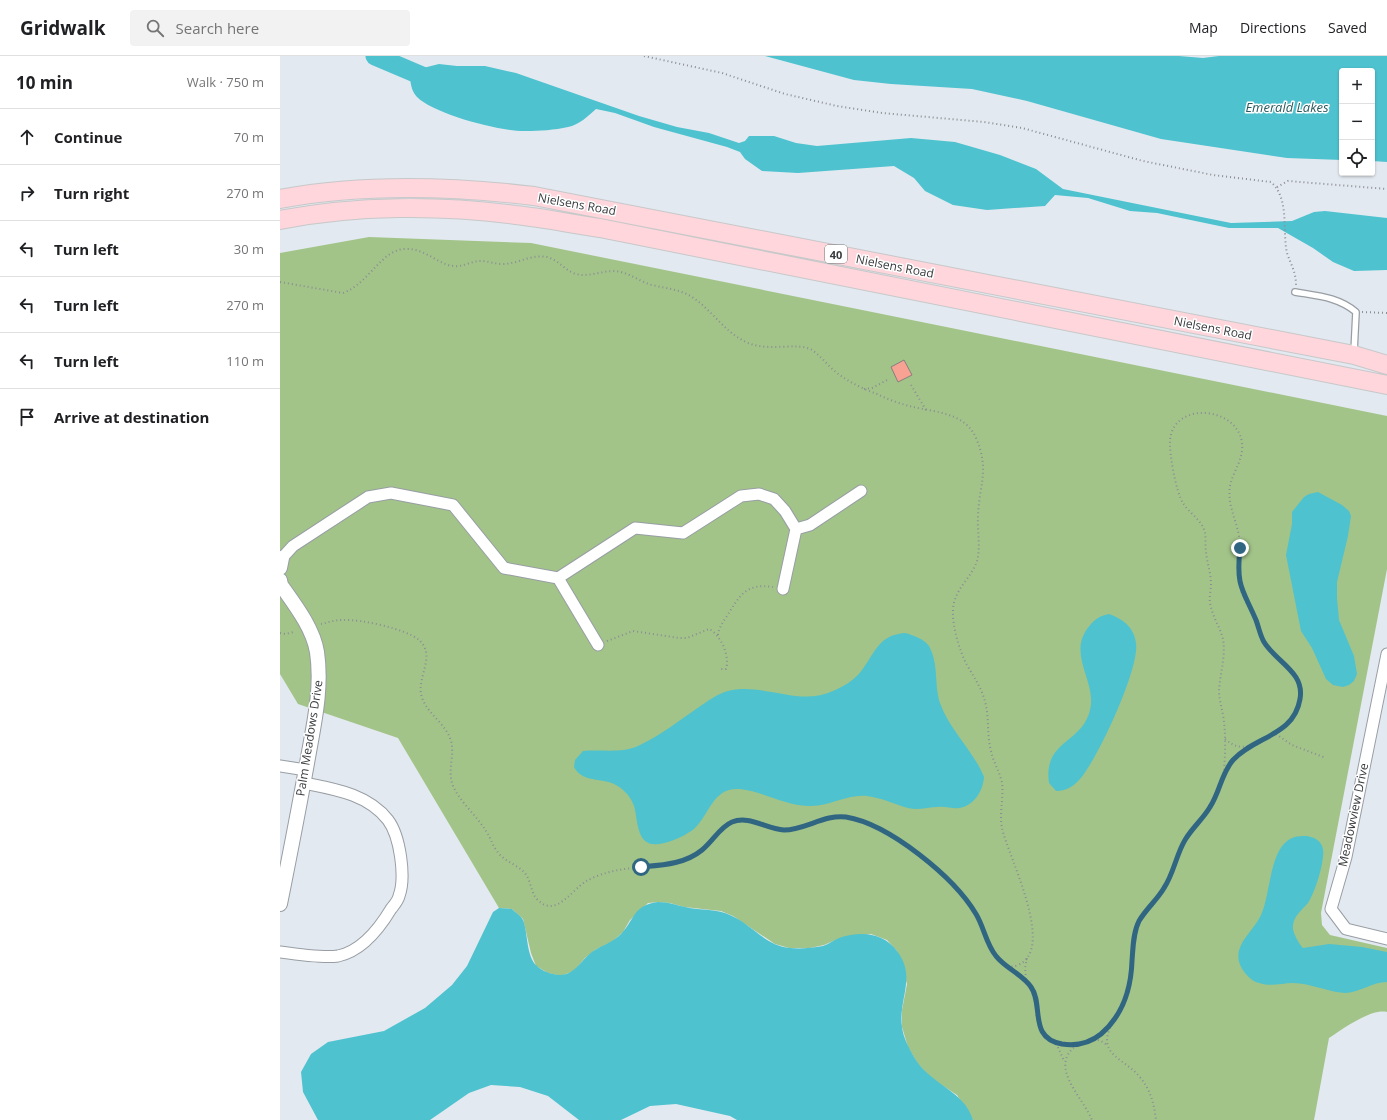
<!DOCTYPE html>
<html lang="en">
<head>
<meta charset="utf-8">
<style>
  body { margin:0; font-family:"Open Sans",sans-serif; background:#f2f2f2; color:#202124 }
  .controls { position:absolute; right:12px; top:12px; display:grid; overflow:hidden; border-radius:4px; box-shadow:0 1px 3px #0004 }
  .controls button { width:36px; height:36px; display:grid; place-items:center; padding:0; border:0; border-bottom:1px solid #e0e0e0; background:#fff; color:#202124; font:20px sans-serif }
  .stop { position:absolute; width:12px; height:12px; margin:-9px; border:3px solid #306682; border-radius:50%; background:#fff }
  .stop.end { background:#306682; border-color:#fff; box-shadow:0 1px 4px #0008 }
  .list { margin:0; padding:0; list-style:none }
  h2 { display:flex; justify-content:space-between; align-items:center; height:52px; margin:0; padding:0 16px; font-size:17px }
  h2 small { font-size:13px; font-weight:400; color:#757577 }
  .list li { display:grid; grid-template-columns:26px 1fr auto; gap:12px; align-items:center; box-sizing:border-box; height:56px; padding:0 16px; border-top:1px solid #e0e0e0 }
  .list b { display:block; font-size:15px; white-space:nowrap }
  .list em { font-size:13px; font-style:normal; color:#757577 }
  .icon { flex:none; width:22px; height:22px; fill:none; stroke:currentColor; stroke-width:2; stroke-linecap:round; stroke-linejoin:round }
  .map { position:relative; flex:none; width:1107px; height:1064px; overflow:hidden }
  header { display:flex; align-items:center; gap:24px; box-sizing:border-box; height:56px; padding:0 20px; background:#fff; border-bottom:1px solid #e0e0e0 }
  header strong { font-size:19px }
  nav { display:flex; gap:22px; margin-inline-start:auto; font-size:14px }
  .search { width:280px; height:36px; background:#f2f2f2; display:flex; align-items:center; gap:10px; box-sizing:border-box; padding:0 14px; border-radius:4px; color:#757577; font-size:15px }
  main { display:flex }
  aside { flex:1; background:#fff }
  .map>svg:first-child { display:block }
  .green { fill:#a2c489 }
  .water { fill:#4ec2cf }
  .lines { fill:none; stroke-linecap:round; stroke-linejoin:round }
  .river { stroke:#4ec2cf; stroke-width:19 }
  .building { fill:#f7a293; stroke:#887f7d }
  .service-casing { stroke:#989ea4; stroke-width:8 }
  .minor-casing { stroke:#989ea4; stroke-width:13 }
  .tertiary-casing { stroke:#989ea4; stroke-width:16 }
  .primary-casing { stroke:#c7c8c9; stroke-width:20 }
  .path { stroke:#8a8e93; stroke-width:2; stroke-dasharray:1 3; stroke-linecap:butt }
  .service { stroke:#fff; stroke-width:5.5 }
  .minor { stroke:#fff; stroke-width:11 }
  .tertiary { stroke:#fff; stroke-width:14 }
  .primary { stroke:#fed6dc; stroke-width:18 }
  .route { stroke:#306682; stroke-width:5 }
  .labels { text-anchor:middle; dominant-baseline:central; stroke-width:3; stroke-linejoin:round; paint-order:stroke }
  .shield { fill:#fff; stroke:#747577; stroke-width:1 }
  .shield-label { font-size:11px; font-weight:bold; fill:#383a3d }
  .street-label { font-size:12px; fill:#383a3d; stroke:#fff }
  .water-label { font-size:13px; font-style:italic; fill:#295b60; stroke:#fff }
</style>
</head>
<body>
<header>
<strong>Gridwalk</strong>
<div class="search"><svg class="icon" aria-label="search" viewBox="0 0 24 24"><circle cx="10" cy="10" r="6"/><path d="M15 15l6 6"/></svg>Search here</div>
<nav><a>Map</a><a>Directions</a><a>Saved</a></nav>
</header>
<main>
<aside>
<h2>10 min<small>Walk · 750 m</small></h2>
<ul class="list">
<li><svg class="icon" aria-label="ahead" viewBox="0 0 24 24"><path d="M12 20V5M6 11l6-6 6 6"/></svg><div><b>Continue</b></div><em>70 m</em></li>
<li><svg class="icon" aria-label="right" viewBox="0 0 24 24"><path d="M7 20v-9h11M14 6l5 5-5 5"/></svg><div><b>Turn right</b></div><em>270 m</em></li>
<li><svg class="icon" aria-label="left" viewBox="0 0 24 24"><path d="M17 20v-9H6M10 6l-5 5 5 5"/></svg><div><b>Turn left</b></div><em>30 m</em></li>
<li><svg class="icon" aria-label="left" viewBox="0 0 24 24"><path d="M17 20v-9H6M10 6l-5 5 5 5"/></svg><div><b>Turn left</b></div><em>270 m</em></li>
<li><svg class="icon" aria-label="left" viewBox="0 0 24 24"><path d="M17 20v-9H6M10 6l-5 5 5 5"/></svg><div><b>Turn left</b></div><em>110 m</em></li>
<li><svg class="icon" aria-label="arrive" viewBox="0 0 24 24"><path d="M6 21V4h12l-3 4 3 4H6"/></svg><div><b>Arrive at destination</b></div></li>
</ul>
</aside>
<div class="map">
<svg width="1107" height="1064" viewBox="0 0 1107 1064">
  <rect width="100%" height="100%" fill="#e3e9f0"/>
  <!-- green -->
  <path class="green" d="M89 181 251 187 1107 360V513L1041 857 1042 869 1050 879 1107 892V956C1091 952 1063 973 1049 982L1034 1064H693L677 1039 651 1022 638 1008 628 991 622 971V954L627 928 617 895 607 884 591 878 558 883 544 889 530 892H509L495 888 453 860 441 855 404 851 390 847 378 846 368 847 350 864 343 876 333 885 315 894 305 902 294 915 281 920 268 917 256 910 251 897 243 863 232 853 219 852 118 682 18 648 0 618V197Z"/>
  <!-- water -->
  <path class="water" d="M485 0H899L923 2 939 0H1107V106L1092 105V15H1062V104L1007 102 881 83 747 45 692 33 611 28 574 24Z
    M159 8 177 10H205L236 17 359 60 397 71 429 77 459 87 465 85 469 80H494L516 87 537 90 631 82 675 86 720 99 756 113 783 133 951 167 1012 165 1034 156 1045 155 1107 162V214L1074 215 1053 206 1033 192 998 172H949L877 157 850 155 808 142 775 139 765 150 707 154 673 149 645 135 634 122 614 110 518 117 482 115 465 103 460 96 447 91 374 71 335 57 316 53C308 60 299 69 288 71 275 74 259 75 246 75 221 76 154 58 137 41 131 35 129 23 131 15Z
    M1038 436 1062 449 1069 455 1071 460 1068 480 1057 526V542L1059 564 1074 600 1077 618 1074 625 1069 629 1063 631 1053 629 1046 623 1032 592 1021 575 1006 499 1012 468V456L1024 441 1029 438Z
    M829 558C843 563 854 571 856 587 860 612 817 704 800 723 793 731 786 735 776 735L769 727C763 684 802 688 810 654 817 626 788 600 807 573 813 565 818 560 829 558Z
    M625 577C633 579 644 583 649 590 659 608 654 629 660 647 670 675 693 694 704 721 703 735 694 750 679 752 673 753 665 750 658 751 648 751 638 755 628 752 614 748 602 742 587 740 568 738 550 750 531 750 505 750 485 736 460 733 433 731 430 757 415 772 407 779 390 787 379 788 358 791 358 769 355 754 354 747 349 739 343 734 326 718 304 730 294 711L295 704 303 695C322 693 342 698 360 689 381 679 400 664 419 651 428 645 437 638 448 635 482 626 519 651 553 635 563 631 576 623 582 614 596 595 599 579 625 577Z
    M1027 780C1035 782 1041 784 1043 793 1045 805 1035 837 1028 847 1021 855 1012 861 1013 873 1014 879 1019 888 1023 892L1049 888 1082 891 1107 896V926C1092 926 1081 936 1066 937 1051 937 1030 927 1013 927 1002 927 991 931 979 927 974 926 969 922 965 917 946 893 973 877 981 859 991 838 989 792 1012 782 1017 780 1023 780 1027 780Z
    M378 846C388 846 396 849 405 851 421 855 437 852 452 860 472 869 486 890 510 892 520 893 532 892 543 890 549 888 554 884 559 882 580 875 603 876 617 895 637 921 618 943 622 971 623 981 629 992 634 1001 649 1028 684 1034 693 1064H457L450 1060 396 1048 370 1050 341 1064H299L268 1040 240 1031 211 1029 189 1037 150 1064H38L23 1036 21 1016 31 998 48 986 104 975 145 952 172 929 187 910 213 856 219 852 232 853C235 856 241 860 243 864 248 876 246 901 257 910 261 914 268 917 273 918 294 924 300 903 315 894 325 888 333 886 341 878 356 862 352 850 378 846Z"/>
  <g class="lines">
    <!-- river -->
    <path class="river" d="M95 0 154 25"/>
  </g>
  <!-- building -->
  <path class="building" d="M624 304 632 319 618 326 611 311Z"/>
  <g class="lines">
    <defs>
      <path id="service" d="M1015 236C1038 240 1058 241 1076 256L1074 296"/>
      <path id="minor" d="M2 502 13 490 88 441 111 437 173 449 224 512 278 522 355 472 403 477 461 440 479 438 494 443 505 455 516 473
        M278 522 318 589
        M503 533 516 473 530 469 581 435
        M1107 598 1066 801 1051 853 1066 873 1107 883
        M0 710 26 714
        M0 896C14 898 45 902 58 900 82 895 99 873 111 853 114 849 118 845 119 840 126 821 120 780 108 764 88 738 54 733 24 727"/>
      <path id="tertiary" d="M0 512 2 502
        M0 524 1 529C15 549 33 572 37 596 42 630 35 663 29 696 20 747 10 798 0 848"/>
      <path id="primary" d="M0 143C84 127 170 130 254 140L1074 299 1107 309
        M0 164C76 149 160 149 236 159 264 162 292 168 320 172L1107 329"/>
    </defs>
    <!-- service casing -->
    <use href="#service" class="service-casing"/>
    <!-- minor casing -->
    <use href="#minor" class="minor-casing"/>
    <!-- tertiary casing -->
    <use href="#tertiary" class="tertiary-casing"/>
    <!-- primary casing -->
    <use href="#primary" class="primary-casing"/>
    <!-- path -->
    <path class="path" d="M364 0 442 17 505 38 557 50 602 57 704 66 742 72 863 105 933 119 991 126C1010 143 1002 175 1007 197 1011 209 1016 216 1016 229
      M997 131 1008 125 1107 133
      M0 226 63 237C90 227 101 193 126 193 147 192 160 212 179 210 186 209 193 205 201 205 208 205 215 208 223 208 238 208 251 198 267 201 279 204 285 215 296 218 311 222 326 212 341 216 352 219 361 226 372 229 388 233 401 233 415 243 433 256 446 277 466 286 489 297 516 285 532 294 541 300 548 310 557 317 569 326 583 333 597 338 607 343 618 347 629 350 653 356 685 356 696 382 710 414 699 429 698 460 697 475 701 491 697 505 691 523 673 534 673 555 672 569 680 597 687 609 695 623 703 634 706 650 709 664 707 680 711 695 713 706 720 716 722 727 724 742 719 757 722 772 727 798 777 893 738 909 729 913 724 909 718 903 705 889 703 868 692 853 669 819 599 757 555 762 537 764 520 776 501 774 486 773 472 761 457 764 438 768 430 791 414 800 387 815 354 808 326 817 319 819 311 822 305 826 292 834 276 861 259 845 250 838 252 825 244 816 236 808 223 805 217 795 212 789 211 782 206 775 197 760 180 746 173 730 167 715 175 699 171 685 166 667 145 657 141 638 138 619 156 599 139 584 126 573 81 563 63 564 54 564 50 566 41 568
      M1082 256 1107 257
      M631 329 646 354
      M584 333 592 332 609 323
      M0 577 5 578 14 576
      M438 579C439 571 443 566 447 560 460 539 466 527 493 531
      M327 585 353 575 399 582H407L429 573C441 579 450 600 446 613H441
      M996 678 1012 689 1046 702
      M945 683C954 690 958 692 969 690
      M728 910C737 918 750 925 754 937 756 943 756 950 756 956 758 978 774 990 796 988 807 987 816 982 824 975 842 959 851 937 852 912 853 893 852 874 864 857 874 846 884 835 890 821 896 807 899 793 908 780 915 769 925 761 931 749 940 734 942 717 954 704 976 679 1016 681 1021 641 1023 616 998 606 986 590 981 582 979 574 976 566 972 556 966 547 962 537 955 518 963 499 959 480 956 463 947 448 950 430 953 415 964 403 962 387 958 351 894 344 890 384 889 397 896 436 903 447 909 457 923 465 925 477 926 483 925 490 926 496 927 507 931 517 931 528 931 534 929 541 930 547 932 560 940 571 943 583 946 600 940 618 939 634 939 645 943 655 944 666 946 683 945 700 944 717
      M746 923 745 912 747 902
      M832 968C816 998 843 1002 858 1019 870 1032 874 1047 876 1064
      M814 983 821 985 827 989
      M773 985 777 989 784 1005
      M797 989C767 1010 803 1041 812 1064"/>
    <!-- service -->
    <use href="#service" class="service"/>
    <!-- minor -->
    <use href="#minor" class="minor"/>
    <!-- tertiary -->
    <use href="#tertiary" class="tertiary"/>
    <!-- primary -->
    <use href="#primary" class="primary"/>
  </g>
  <g class="lines">
    <!-- route -->
    <path class="route" d="M361 811C383 809 405 808 422 794 433 785 440 771 452 766 469 759 486 773 504 774 525 774 545 758 566 761 609 768 674 821 696 858 704 871 706 888 716 900 725 912 742 918 751 931 764 949 748 982 782 988 796 990 810 987 821 978 843 959 851 934 852 905 853 892 853 877 859 865 866 853 877 844 884 832 894 817 896 799 905 784 912 772 923 763 930 751 940 736 941 718 953 704 975 680 1014 680 1020 643 1025 616 996 606 984 586 980 579 979 572 976 564 962 532 956 530 960 492"/>
  </g>
  <g class="labels">
    <!-- shield labels -->
    <rect class="shield" x="545" y="189" width="22" height="18" rx="3"/>
    <g class="shield-label">
      <text x="556" y="198">40</text>
    </g>
    <!-- street labels -->
    <g class="street-label">
      <text transform="translate(297 148) rotate(10)">Nielsens Road</text>
      <text transform="translate(615 210) rotate(11)">Nielsens Road</text>
      <text transform="translate(933 272) rotate(11)">Nielsens Road</text>
      <text transform="translate(29 682) rotate(-81)">Palm Meadows Drive</text>
      <text transform="translate(1073 759) rotate(-78)">Meadowview Drive</text>
    </g>
    <!-- water labels -->
    <g class="water-label">
      <text x="1007" y="51">Emerald Lakes</text>
    </g>
  </g>
</svg>
<div class="controls">
<button>+</button>
<button>−</button>
<button><svg class="icon" aria-label="locate" viewBox="0 0 24 24"><circle cx="12" cy="12" r="6"/><path d="M12 2v4M12 18v4M2 12h4M18 12h4"/></svg></button>
</div>
<div class="stop" style="left:361px;top:811px"></div>
<div class="stop end" style="left:960px;top:492px"></div>
</div>
</main>
</body>
</html>
